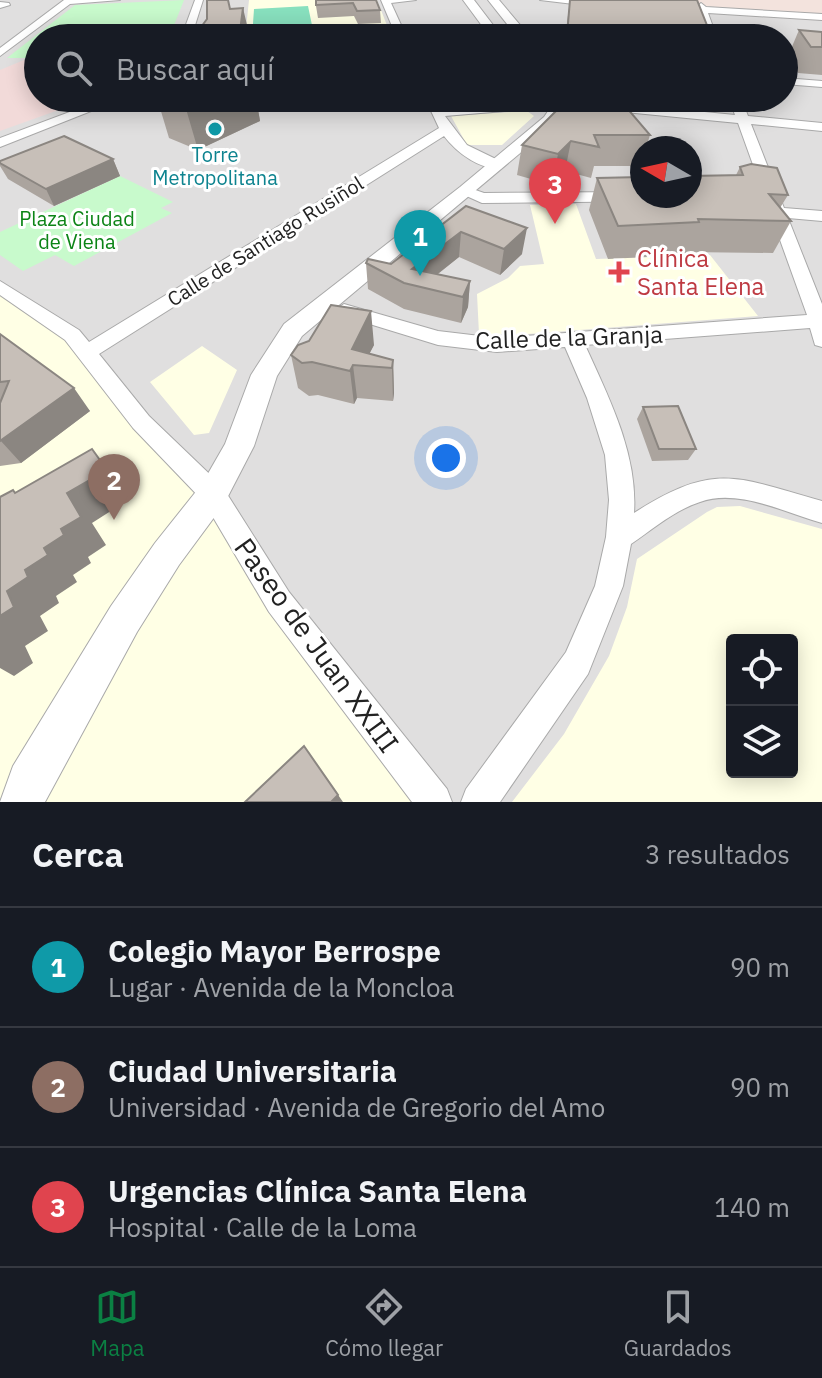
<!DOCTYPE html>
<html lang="es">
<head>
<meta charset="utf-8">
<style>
  body { margin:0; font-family:"IBM Plex Sans",sans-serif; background:#242831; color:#f1f3f6 }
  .controls { position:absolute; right:24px; bottom:24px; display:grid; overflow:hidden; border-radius:8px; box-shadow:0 4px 20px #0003 }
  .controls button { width:72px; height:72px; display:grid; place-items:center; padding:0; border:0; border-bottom:2px solid #363941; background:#171b24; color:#f1f3f6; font:40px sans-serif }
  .compass { position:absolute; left:630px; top:136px; width:72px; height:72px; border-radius:50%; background:#171b24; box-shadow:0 4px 20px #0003; rotate:279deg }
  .you { position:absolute; left:446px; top:458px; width:28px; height:28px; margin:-20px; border:6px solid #fff; border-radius:50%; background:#1a73e8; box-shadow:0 0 0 12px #1a73e833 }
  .badge { display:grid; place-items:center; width:52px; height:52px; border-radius:50%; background:#0b8043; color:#fff; font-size:26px; font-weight:700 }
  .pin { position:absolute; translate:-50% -66px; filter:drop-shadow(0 2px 4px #0008) }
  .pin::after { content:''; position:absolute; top:42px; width:28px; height:24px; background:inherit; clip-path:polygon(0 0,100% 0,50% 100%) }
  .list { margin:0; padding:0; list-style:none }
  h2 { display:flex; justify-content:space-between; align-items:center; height:104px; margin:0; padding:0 32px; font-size:34px }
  h2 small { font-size:26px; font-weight:400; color:#9ea1a6 }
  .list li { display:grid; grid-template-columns:52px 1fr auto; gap:24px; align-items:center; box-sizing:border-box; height:120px; padding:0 32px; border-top:2px solid #363941 }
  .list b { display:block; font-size:30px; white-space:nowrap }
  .list p { margin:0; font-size:26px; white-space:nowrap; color:#9ea1a6 }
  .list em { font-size:26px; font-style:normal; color:#9ea1a6 }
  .icon { flex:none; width:44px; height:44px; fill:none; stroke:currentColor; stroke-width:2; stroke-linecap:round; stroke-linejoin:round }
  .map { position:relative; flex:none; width:822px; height:802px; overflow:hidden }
  .search { position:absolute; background:#171b24; box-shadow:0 4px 20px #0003; left:24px; right:24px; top:24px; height:88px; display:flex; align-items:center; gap:20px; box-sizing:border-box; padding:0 28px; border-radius:44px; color:#9ea1a6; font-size:30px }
  .sheet { height:464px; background:#171b24 }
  nav { display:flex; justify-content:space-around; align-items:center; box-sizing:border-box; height:112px; border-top:2px solid #363941; background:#171b24; font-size:22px; color:#9ea1a6 }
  nav a { display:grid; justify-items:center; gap:4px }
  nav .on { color:#0b8043 }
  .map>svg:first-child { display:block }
  .residential { fill:#e0dfdf; fill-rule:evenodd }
  .commercial { fill:#f2dad9 }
  .education { fill:#ffffe5; fill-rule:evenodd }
  .military { fill:#f3e3dd }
  .park { fill:#c8facc }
  .pitch { fill:#88e0be }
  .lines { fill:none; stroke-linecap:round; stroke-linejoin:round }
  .minor-casing { stroke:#a9a9a9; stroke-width:2 }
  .tertiary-casing { stroke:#a9a9a9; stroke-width:2 }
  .minor { fill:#fff; fill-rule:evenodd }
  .tertiary { fill:#fff; fill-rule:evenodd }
  .wall { fill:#aba49e }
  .shaded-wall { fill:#8b8681 }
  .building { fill:#c7bfb8; stroke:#8b8681; stroke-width:2 }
  .culture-dot { fill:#0f9aa8; stroke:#fff; stroke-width:3 }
  .health-dot { fill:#e0444e; stroke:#fff; stroke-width:3 }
  .labels { text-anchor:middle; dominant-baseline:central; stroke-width:6; stroke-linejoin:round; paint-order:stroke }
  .far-culture-label { font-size:20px; fill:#0d838f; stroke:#fff }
  .far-park-label { font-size:20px; fill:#0c8416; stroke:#fff }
  .far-street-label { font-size:20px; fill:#222; stroke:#fff }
  .health-label { font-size:24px; fill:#be3a42; stroke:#fff; text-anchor:start }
  .street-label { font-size:24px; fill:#222; stroke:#fff }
  .near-street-label { font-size:28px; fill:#222; stroke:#fff }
</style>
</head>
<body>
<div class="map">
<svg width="822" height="802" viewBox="0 0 822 802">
  <rect width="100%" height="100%" fill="#f2efe9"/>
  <!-- residential -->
  <path class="residential" d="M0 0H822V802H434L0 287ZM38 38H784V98H38ZM642 148H690V196H642ZM732 640H792V772H732Z"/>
  <!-- commercial -->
  <path class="commercial" d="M24 60 38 61V98H92L0 131V70Z"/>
  <!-- education -->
  <path class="education" d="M249 0H377L392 38H245Z
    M527 111 534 116 502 145H467L451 116Z
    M576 204 596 259 710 255 758 316 528 334H479L477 294 508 278 520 266 544 264 530 205Z
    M0 287 72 335 434 802H0Z
    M202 346 237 370 209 433 194 435 150 382Z
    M740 506 822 529V802H512L564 734 609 656 627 607 637 559 707 512 717 507ZM732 640H792V772H732Z"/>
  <!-- military -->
  <path class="military" d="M599 0H822V14L701 6Z"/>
  <!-- park -->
  <path class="park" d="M184 0 169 38H38V58H7L75 5Z
    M120 176 173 202 161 208 172 213 74 266 55 255 23 271 0 255V232Z"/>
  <!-- pitch -->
  <path class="pitch" d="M308 6 313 30 280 32V38H252L254 9Z"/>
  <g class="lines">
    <defs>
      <path id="minor" d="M64 0H120L70 4 0 56V48Z
        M195 0H203L191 38H181Z
        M381 0H416L391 3 407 38H397Z
        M540 0H580L603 4 599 7Z
        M0 2 9 3 10 5 0 8Z
        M701 3 706 7 822 14V20L708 13 717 38H707L699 12 669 8 673 5 697 7Z
        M784 78 822 81V87L784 84Z
        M107 98H124L0 147V138Z
        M425 98H437L442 109 563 98 735 115 729 98H741L748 116 822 123V131L751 124 784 208 822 211V221L788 218 822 304V347L815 345 810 328 585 345C609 398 638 454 634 513 715 461 736 477 822 501V523C786 513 738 488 700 502 675 510 653 529 631 544L623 586 588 674 500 802H461L466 789 566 652 595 586 606 537 609 500 605 455 587 398 565 347 497 352 438 345 337 314 335 310 344 304 438 331 497 338 807 315 738 123 563 106 445 116 467 145 502 162V168C481 171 457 153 444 136L99 354 149 416 222 486 289 592 447 789 452 802H412L269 612 204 502 133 428 65 340 0 295V281L79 330 89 342 439 128Z
        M467 187 484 193 642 192V196H672L664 201 482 203 462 194V188Z"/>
      <path id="tertiary" d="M463 0H474L503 38H491Z
        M488 0H499L531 38H518Z
        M557 98H573L556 123 302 336 277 376 254 446 224 504 179 565 137 632 45 802H0L13 766 111 606 155 543 202 484 225 444 251 375 284 324 460 187 544 117Z"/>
    </defs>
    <!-- minor casing -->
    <use href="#minor" class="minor-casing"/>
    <!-- tertiary casing -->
    <use href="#tertiary" class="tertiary-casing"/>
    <!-- minor -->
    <use href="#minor" class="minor"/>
    <!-- tertiary -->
    <use href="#tertiary" class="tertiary"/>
  </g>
  <!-- wall -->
  <path class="wall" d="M315 0H376L380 10 381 23 358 24 354 16 318 18Z
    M570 0 712 38H565Z
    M230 9 247 25 245 38H193L207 19Z
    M799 30 822 32V75L798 73 788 56Z
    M157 98H256L260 121 198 150 169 138Z
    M569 98 650 135 646 148H642V159L640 166H594L591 178 565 171 552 185 517 175 522 145Z
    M113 159 120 176 54 206 8 179 0 166V161Z
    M740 167 788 195 780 208 791 221 773 253 687 252 686 255 608 259 589 210 597 178 736 175Z
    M466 206 522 254 500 275 459 257 438 274 470 281 468 307 461 323 404 309 368 289 366 263 391 264Z
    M0 334 90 411 21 463 0 466Z
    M309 341 374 345 369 354 393 360 394 393 393 401 357 398 354 404 318 395 309 396 298 388 291 355Z
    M643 407 696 449 688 460 652 461 637 419Z"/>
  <!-- shaded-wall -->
  <path class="shaded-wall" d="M243 8 247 25 245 38H241L240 31Z
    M223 26 225 38H216Z
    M194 98H256L260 121 198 150 184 102Z
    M571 141 565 171 552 185 558 154Z
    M113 159 120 176 54 206 46 189Z
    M527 228 522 254 500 275 504 249Z
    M461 232 459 257 421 287 412 269Z
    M470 281 468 307 461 323 463 297Z
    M371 311 374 345 363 366 352 349Z
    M393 360 394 393 393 401 392 368Z
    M353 365 357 398 354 404 350 371Z
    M74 388 90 411 21 463 0 440Z
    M92 449 128 500 92 523 106 545 88 557 91 563 73 575 77 582 56 596 59 603 40 616 48 631 25 646 33 663 14 676 0 668V616L7 591 61 529 67 493Z
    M304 746 343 802H331Z"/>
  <!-- building -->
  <path class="building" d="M207 0H228L230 9 243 8 240 31 223 26 216 38H193L207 19Z
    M316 0H376L380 10 357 11 353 3 316 5Z
    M570 0H697L712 38H610L567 35Z
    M799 30 822 32V47H811Z
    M376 34 368 38H301Z
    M173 98H194L184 102Z
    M569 98H611L621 101 650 135H594L599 147 571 141 558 154 522 145Z
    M64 136 113 159 46 189 0 163V161Z
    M751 164 777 168 788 195 769 194 791 221 698 219 699 222 618 226 597 178 642 177V196H690V176L743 175 740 167Z
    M466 206 527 228 504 249 461 232 412 269 470 281 463 297 404 283 366 263 368 259 391 264Z
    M331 305 371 311 352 349 393 360 392 368 353 365 350 371 312 362 302 363 291 355 298 345 309 341Z
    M0 334 74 388 0 441V403L9 381 0 382Z
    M678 406 696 449H659L643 407Z
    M92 449 107 470 67 493 81 517 61 529 64 535 44 548 48 555 25 570 28 577 7 591 14 607 0 616V497L13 490 15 493Z
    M304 746 338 795 331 802H245Z"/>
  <!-- markers -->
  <circle class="culture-dot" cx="215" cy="129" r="8"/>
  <path class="health-dot" d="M615 260h8v8h8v8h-8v8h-8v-8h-8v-8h8z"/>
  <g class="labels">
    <!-- far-culture labels -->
    <g class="far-culture-label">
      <text x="215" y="154">Torre<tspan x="215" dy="23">Metropolitana</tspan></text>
    </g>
    <!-- far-park labels -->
    <g class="far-park-label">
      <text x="77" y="218">Plaza Ciudad<tspan x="77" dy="23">de Viena</tspan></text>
    </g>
    <!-- far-street labels -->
    <g class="far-street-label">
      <text transform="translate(265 241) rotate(-32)">Calle de Santiago Rusiñol</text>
    </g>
    <!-- health labels -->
    <g class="health-label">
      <text x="637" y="258">Clínica<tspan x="637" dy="28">Santa Elena</tspan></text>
    </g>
    <!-- street labels -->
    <g class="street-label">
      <text transform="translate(569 337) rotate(-2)">Calle de la Granja</text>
    </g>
    <!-- near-street labels -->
    <g class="near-street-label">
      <text transform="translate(317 645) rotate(54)">Paseo de Juan XXIII</text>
    </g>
  </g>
</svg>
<div class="controls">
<button><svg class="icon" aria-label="locate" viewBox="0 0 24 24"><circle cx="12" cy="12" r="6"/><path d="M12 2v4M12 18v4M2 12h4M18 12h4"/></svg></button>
<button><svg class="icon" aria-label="layers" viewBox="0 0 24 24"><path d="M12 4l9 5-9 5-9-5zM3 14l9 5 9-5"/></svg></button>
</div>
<svg class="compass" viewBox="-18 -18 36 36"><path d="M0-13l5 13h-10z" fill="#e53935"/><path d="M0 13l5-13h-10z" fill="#9ea1a6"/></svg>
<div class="you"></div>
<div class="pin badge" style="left:420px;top:276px;background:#0f9aa8">1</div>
<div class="pin badge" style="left:114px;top:520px;background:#8d6e63">2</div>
<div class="pin badge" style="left:555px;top:224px;background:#e0444e">3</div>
<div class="search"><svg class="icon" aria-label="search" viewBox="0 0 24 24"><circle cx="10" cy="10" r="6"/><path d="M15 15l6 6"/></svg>Buscar aquí</div>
</div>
<section class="sheet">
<h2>Cerca<small>3 resultados</small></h2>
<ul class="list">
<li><span class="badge" style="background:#0f9aa8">1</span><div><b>Colegio Mayor Berrospe</b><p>Lugar · Avenida de la Moncloa</p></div><em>90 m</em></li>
<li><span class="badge" style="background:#8d6e63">2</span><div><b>Ciudad Universitaria</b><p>Universidad · Avenida de Gregorio del Amo</p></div><em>90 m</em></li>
<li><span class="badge" style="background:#e0444e">3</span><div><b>Urgencias Clínica Santa Elena</b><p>Hospital · Calle de la Loma</p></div><em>140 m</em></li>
</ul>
</section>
<nav>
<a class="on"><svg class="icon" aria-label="map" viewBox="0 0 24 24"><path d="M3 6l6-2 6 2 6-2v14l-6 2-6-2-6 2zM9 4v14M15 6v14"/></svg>Mapa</a>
<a><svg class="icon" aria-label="directions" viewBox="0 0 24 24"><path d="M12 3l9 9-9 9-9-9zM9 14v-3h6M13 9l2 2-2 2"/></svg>Cómo llegar</a>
<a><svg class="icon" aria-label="saved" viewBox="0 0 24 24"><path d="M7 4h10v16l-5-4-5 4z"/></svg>Guardados</a>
</nav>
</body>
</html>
